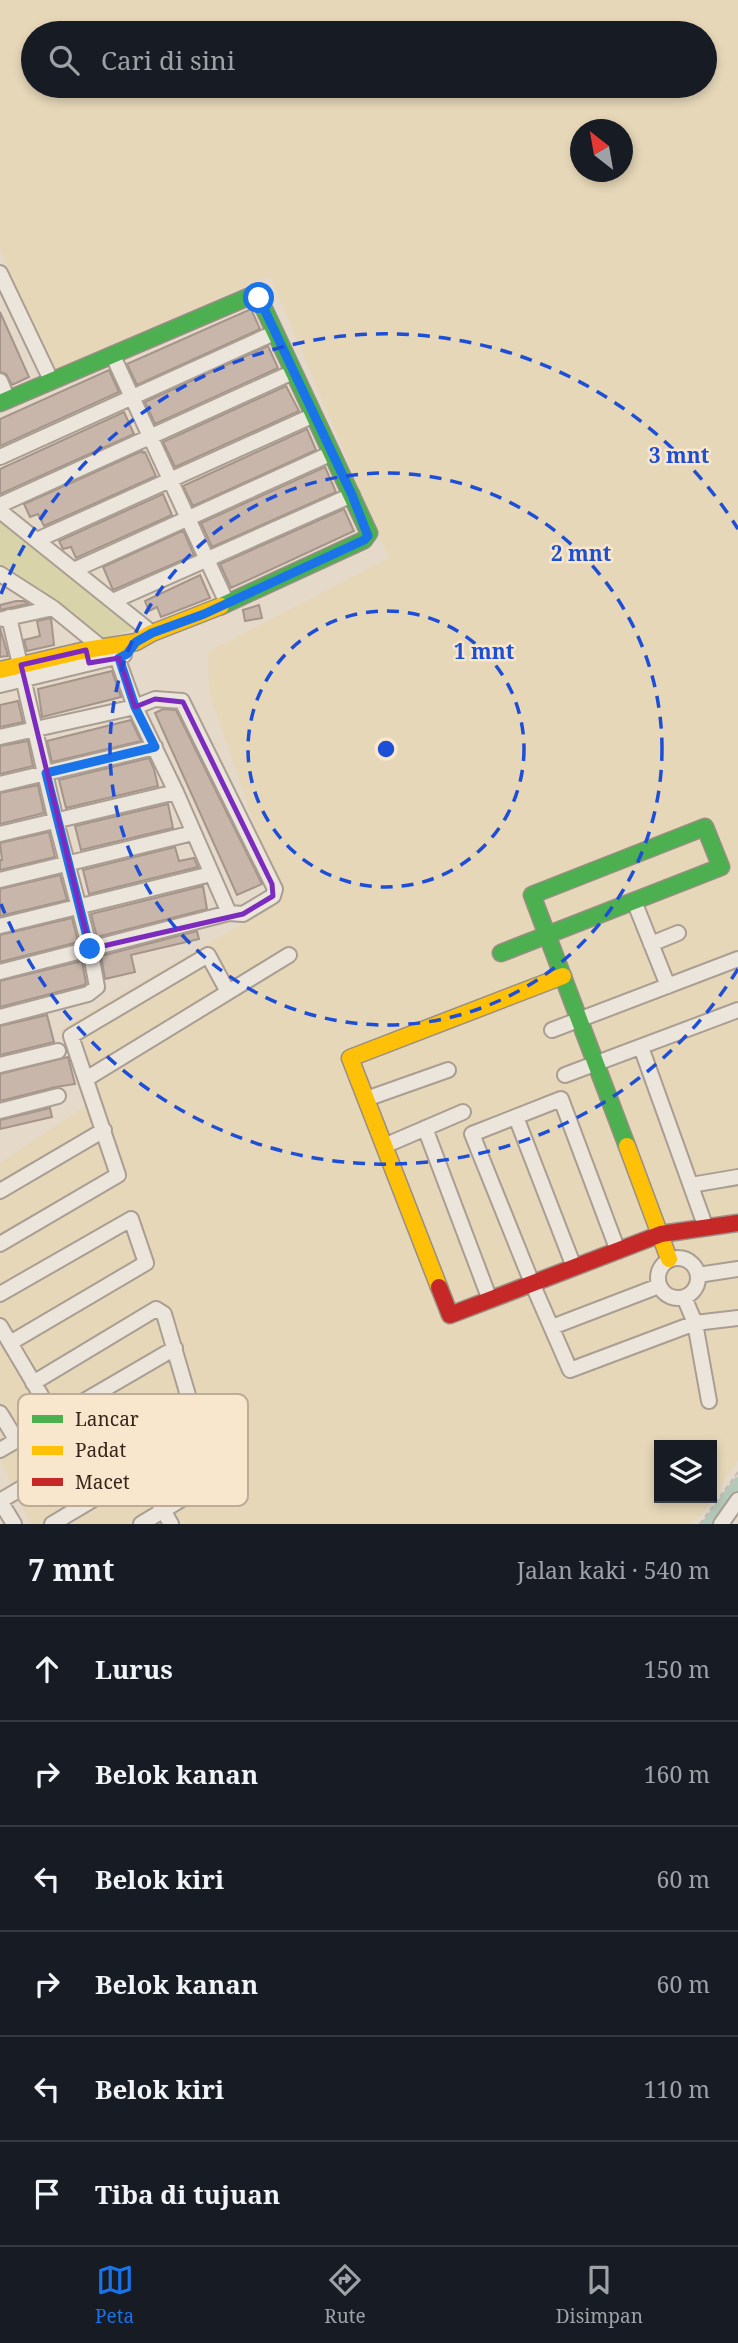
<!DOCTYPE html>
<html lang="id">
<head>
<meta charset="utf-8">
<style>
  body { margin:0; font-family:"Noto Serif",serif; background:#20242c; color:#f1f3f6 }
  .controls { position:absolute; right:21px; bottom:21px; display:grid; overflow:hidden; border-radius:0px; box-shadow:0 4px 10px #0003 }
  .controls button { width:63px; height:63px; display:grid; place-items:center; padding:0; border:0; border-bottom:2px solid #363941; background:#171b24; color:#f1f3f6; font:35px sans-serif }
  .compass { position:absolute; left:570px; top:119px; width:63px; height:63px; border-radius:50%; background:#171b24; box-shadow:0 4px 10px #0003; rotate:329deg }
  .stop { position:absolute; width:21px; height:21px; margin:-16px; border:5px solid #1a73e8; border-radius:50%; background:#fff }
  .stop.end { background:#1a73e8; border-color:#fff; box-shadow:0 2px 7px #0008 }
  .list { margin:0; padding:0; list-style:none }
  h2 { display:flex; justify-content:space-between; align-items:center; height:91px; margin:0; padding:0 28px; font-size:30px }
  h2 small { font-size:23px; font-weight:400; color:#9ea1a6 }
  .list li { display:grid; grid-template-columns:46px 1fr auto; gap:21px; align-items:center; box-sizing:border-box; height:105px; padding:0 28px; border-top:2px solid #363941 }
  .list b { display:block; font-size:26px; white-space:nowrap }
  .list em { font-size:23px; font-style:normal; color:#9ea1a6 }
  .icon { flex:none; width:38px; height:38px; fill:none; stroke:currentColor; stroke-width:2; stroke-linecap:round; stroke-linejoin:round }
  .map { position:relative; flex:none; width:738px; height:1524px; overflow:hidden }
  .search { position:absolute; background:#171b24; box-shadow:0 4px 10px #0003; left:21px; right:21px; top:21px; height:77px; display:flex; align-items:center; gap:18px; box-sizing:border-box; padding:0 24px; border-radius:38px; color:#9ea1a6; font-size:26px }
  .sheet { height:721px; background:#171b24 }
  nav { display:flex; justify-content:space-around; align-items:center; box-sizing:border-box; height:98px; border-top:2px solid #363941; background:#171b24; font-size:19px; color:#9ea1a6 }
  nav a { display:grid; justify-items:center; gap:4px }
  nav .on { color:#1a73e8 }
  .map>svg:first-child { display:block }
  .farmland { fill:#e6d7b8; fill-rule:evenodd }
  .green { fill:#d9d3aa }
  .lines { fill:none; stroke-linecap:round; stroke-linejoin:round }
  .canal { stroke:#b5c9ba; stroke-width:12 }
  .building { fill:#c8b6aa; stroke:#a59489; stroke-width:2 }
  .street-casing { stroke:#aa9e93; stroke-width:18 }
  .fast-casing { stroke:#998e83; stroke-width:19 }
  .slow-casing { stroke:#998e83; stroke-width:19 }
  .jam-casing { stroke:#998e83; stroke-width:19 }
  .path { stroke:#c5bbb2; stroke-width:2; stroke-dasharray:5 3.5; stroke-linecap:butt }
  .street { stroke:#ece5dc; stroke-width:14 }
  .fast { stroke:#4caf50; stroke-width:16 }
  .slow { stroke:#ffc107; stroke-width:16 }
  .jam { stroke:#c62828; stroke-width:16 }
  .route { stroke:#1a73e8; stroke-width:9 }
  .marked { fill:none; stroke:#7b2cbf; stroke-width:5; stroke-linejoin:round }
  .ring { fill:none; stroke:#1d4ed8; stroke-width:3.5; stroke-dasharray:12 9 }
  .key { fill:#f8e6cd; stroke:#beac98; stroke-width:2 }
  .key-label { font-size:19px; fill:#38251b }
  .centre { fill:#1d4ed8; stroke:#f8e6cd; stroke-width:3.5 }
  .ring-label { font-size:21px; text-anchor:middle; font-weight:bold; fill:#1d4ed8; stroke:#f8e6cd; stroke-width:5; stroke-linejoin:round; paint-order:stroke }
</style>
</head>
<body>
<div class="map">
<svg width="738" height="1524" viewBox="0 0 738 1524">
  <rect width="100%" height="100%" fill="#e5d9c9"/>
  <!-- farmland -->
  <path class="farmland" d="M0 0H738V1460L702 1514 692 1524H30L0 1459V1163L92 1102 59 1030 281 901 209 693 208 652 389 558 270 276 54 370 0 250ZM33 33H705V86H33ZM580 130H622V172H580ZM659 1445H712V1498H659Z"/>
  <!-- green -->
  <path class="green" d="M0 513 140 628 105 638 0 564Z"/>
  <g class="lines">
    <!-- canal -->
    <path class="canal" d="M708 1524 738 1483"/>
  </g>
  <!-- building -->
  <path class="building" d="M251 309 260 329 137 385 127 364Z
    M0 312 29 377 12 385 6 374 0 372Z
    M268 346 278 368 155 424 145 402Z
    M109 370 119 392 0 446V419Z
    M286 386 299 411 175 467 163 442Z
    M124 412 134 434 0 494V469Z
    M307 429 316 450 193 506 183 486Z
    M142 451 143 453 145 452 156 476 44 526 38 514 30 517 24 504Z
    M325 467 336 492 212 547 201 523Z
    M163 494 172 515 76 558 71 547 63 549 59 541Z
    M344 509 354 531 231 588 220 564Z
    M180 532H184L194 555 113 590 103 567Z
    M200 575 210 598 161 617 157 607 149 611 145 601Z
    M16 601H24L28 604 0 610V605Z
    M259 605 262 618 245 621 243 610Z
    M51 618 54 645 27 651 24 640 40 636 37 621Z
    M0 628 8 656 0 657Z
    M112 671 121 697 42 717 38 689Z
    M18 701 23 722 0 727V705Z
    M163 709 176 710 262 884 237 895 155 713Z
    M131 720 141 741 52 762 47 741Z
    M28 741 33 766 0 774V746Z
    M149 758 154 769 158 786 66 808 59 780Z
    M38 785 44 813 0 824V793Z
    M168 804 173 828 81 850 75 826Z
    M49 832 55 857 0 870V860H2L0 843Z
    M175 847 179 861 194 858 198 867 89 894 83 870Z
    M60 875 67 900 0 916V889Z
    M203 886 207 909 97 937 91 914Z
    M72 918 78 942 0 962V935Z
    M197 931 199 939 131 955 135 972 105 979 101 956Z
    M82 961 86 983 84 985 0 1007V981Z
    M47 1015 54 1042 0 1055V1026Z
    M68 1057 75 1084 56 1087 0 1101V1074Z
    M50 1108 52 1117 0 1129V1120Z"/>
  <g class="lines">
    <defs>
      <path id="street" d="M0 273 51 380
        M113 356 227 603
        M0 381 8 400
        M0 457 274 333
        M0 505 293 372
        M0 511 152 633
        M37 540 314 415
        M74 570 332 453
        M0 574 53 608 102 648
        M113 601 352 495
        M3 619 53 608
        M113 646 135 707 176 792 229 913
        M0 685 124 655
        M0 737 135 707 155 699 182 701 275 889 273 896 243 914 229 913 0 972
        M0 784 155 747
        M0 834 176 792
        M0 880 193 833
        M634 901 668 986
        M0 926 211 874
        M651 944 678 933
        M0 1017 88 994 97 987 90 949 56 821 9 617
        M552 1030 738 959
        M641 1047 706 1228
        M0 1065 58 1051
        M565 1075 738 1010
        M86 1079 289 955
        M366 1099 448 1070
        M0 1111 58 1096
        M516 1117 574 1267
        M425 1128 490 1300
        M384 1146 463 1112
        M691 1185 738 1177
        M0 1191 104 1130
        M0 1244 118 1175 71 1036 208 955 228 992
        M618 1251 561 1099 472 1134 532 1283 570 1370 695 1323 684 1297
        M658 1278a20 20 0 1 1 40 0a20 20 0 1 1-40 0Z
        M698 1275 738 1269
        M0 1294 131 1219 146 1263 10 1343
        M0 1326 55 1419
        M552 1327 659 1286
        M33 1383 156 1309 164 1314 213 1480 141 1524
        M97 1395 171 1524
        M709 1401 695 1323 738 1318
        M0 1413 17 1441
        M0 1450 175 1348
        M0 1501 118 1431
        M0 1501 14 1524
        M52 1524 141 1471
        M721 1524 738 1500"/>
      <path id="fast" d="M0 403 255 294 259 298 369 533 364 540 221 606
        M501 953 721 867 705 827 532 895 627 1146"/>
      <path id="slow" d="M0 670 86 650 136 642 152 633 221 606
        M627 1146 669 1259
        M439 1287 350 1058 563 976"/>
      <path id="jam" d="M439 1287 450 1315 661 1234 738 1223"/>
    </defs>
    <!-- street casing -->
    <use href="#street" class="street-casing"/>
    <!-- fast casing -->
    <use href="#fast" class="fast-casing"/>
    <!-- slow casing -->
    <use href="#slow" class="slow-casing"/>
    <!-- jam casing -->
    <use href="#jam" class="jam-casing"/>
    <!-- path -->
    <path class="path" d="M700 1524 738 1472"/>
    <!-- street -->
    <use href="#street" class="street"/>
    <!-- fast -->
    <use href="#fast" class="fast"/>
    <!-- slow -->
    <use href="#slow" class="slow"/>
    <!-- jam -->
    <use href="#jam" class="jam"/>
  </g>
  <g class="lines">
    <!-- route -->
    <path class="route" d="M90 949 46 773 155 747 135 707 119 658 127 654 136 642 152 633 204 614 364 540 368 536 352 495 259 298"/>
  </g>
  <!-- marked area -->
  <path class="marked" d="M86 650 89 663 119 658 135 707 155 699 183 702 272 884 273 896 243 914 90 949 21 665Z"/>
  <!-- distance rings -->
  <g class="ring">
    <circle cx="386" cy="749" r="138"/>
    <circle cx="386" cy="749" r="276"/>
    <path d="M738 969A415 415 0 0 1 1 904M1 594A415 415 0 0 1 738 529"/>
  </g>
  <!-- legend -->
  <rect x="18" y="1394" width="230" height="112" rx="10" class="key"/>
  <rect x="32" y="1415" width="31" height="8" fill="#4caf50"/>
  <rect x="32" y="1446" width="31" height="9" fill="#ffc107"/>
  <rect x="32" y="1478" width="31" height="8" fill="#c62828"/>
  <g class="key-label">
    <text x="75" y="1426">Lancar</text>
    <text x="75" y="1457">Padat</text>
    <text x="75" y="1489">Macet</text>
  </g>
  <circle cx="386" cy="749" r="10" class="centre"/>
  <g class="ring-label">
    <text x="679" y="463">3 mnt</text>
    <text x="581" y="561">2 mnt</text>
    <text x="484" y="659">1 mnt</text>
  </g>
</svg>
<div class="controls">
<button><svg class="icon" aria-label="layers" viewBox="0 0 24 24"><path d="M12 4l9 5-9 5-9-5zM3 14l9 5 9-5"/></svg></button>
</div>
<svg class="compass" viewBox="-18 -18 36 36"><path d="M0-13l5 13h-10z" fill="#e53935"/><path d="M0 13l5-13h-10z" fill="#9ea1a6"/></svg>
<div class="stop" style="left:259px;top:298px"></div>
<div class="stop end" style="left:90px;top:949px"></div>
<div class="search"><svg class="icon" aria-label="search" viewBox="0 0 24 24"><circle cx="10" cy="10" r="6"/><path d="M15 15l6 6"/></svg>Cari di sini</div>
</div>
<section class="sheet">
<h2>7 mnt<small>Jalan kaki · 540 m</small></h2>
<ul class="list">
<li><svg class="icon" aria-label="ahead" viewBox="0 0 24 24"><path d="M12 20V5M6 11l6-6 6 6"/></svg><div><b>Lurus</b></div><em>150 m</em></li>
<li><svg class="icon" aria-label="right" viewBox="0 0 24 24"><path d="M7 20v-9h11M14 6l5 5-5 5"/></svg><div><b>Belok kanan</b></div><em>160 m</em></li>
<li><svg class="icon" aria-label="left" viewBox="0 0 24 24"><path d="M17 20v-9H6M10 6l-5 5 5 5"/></svg><div><b>Belok kiri</b></div><em>60 m</em></li>
<li><svg class="icon" aria-label="right" viewBox="0 0 24 24"><path d="M7 20v-9h11M14 6l5 5-5 5"/></svg><div><b>Belok kanan</b></div><em>60 m</em></li>
<li><svg class="icon" aria-label="left" viewBox="0 0 24 24"><path d="M17 20v-9H6M10 6l-5 5 5 5"/></svg><div><b>Belok kiri</b></div><em>110 m</em></li>
<li><svg class="icon" aria-label="arrive" viewBox="0 0 24 24"><path d="M6 21V4h12l-3 4 3 4H6"/></svg><div><b>Tiba di tujuan</b></div></li>
</ul>
</section>
<nav>
<a class="on"><svg class="icon" aria-label="map" viewBox="0 0 24 24"><path d="M3 6l6-2 6 2 6-2v14l-6 2-6-2-6 2zM9 4v14M15 6v14"/></svg>Peta</a>
<a><svg class="icon" aria-label="directions" viewBox="0 0 24 24"><path d="M12 3l9 9-9 9-9-9zM9 14v-3h6M13 9l2 2-2 2"/></svg>Rute</a>
<a><svg class="icon" aria-label="saved" viewBox="0 0 24 24"><path d="M7 4h10v16l-5-4-5 4z"/></svg>Disimpan</a>
</nav>
</body>
</html>
